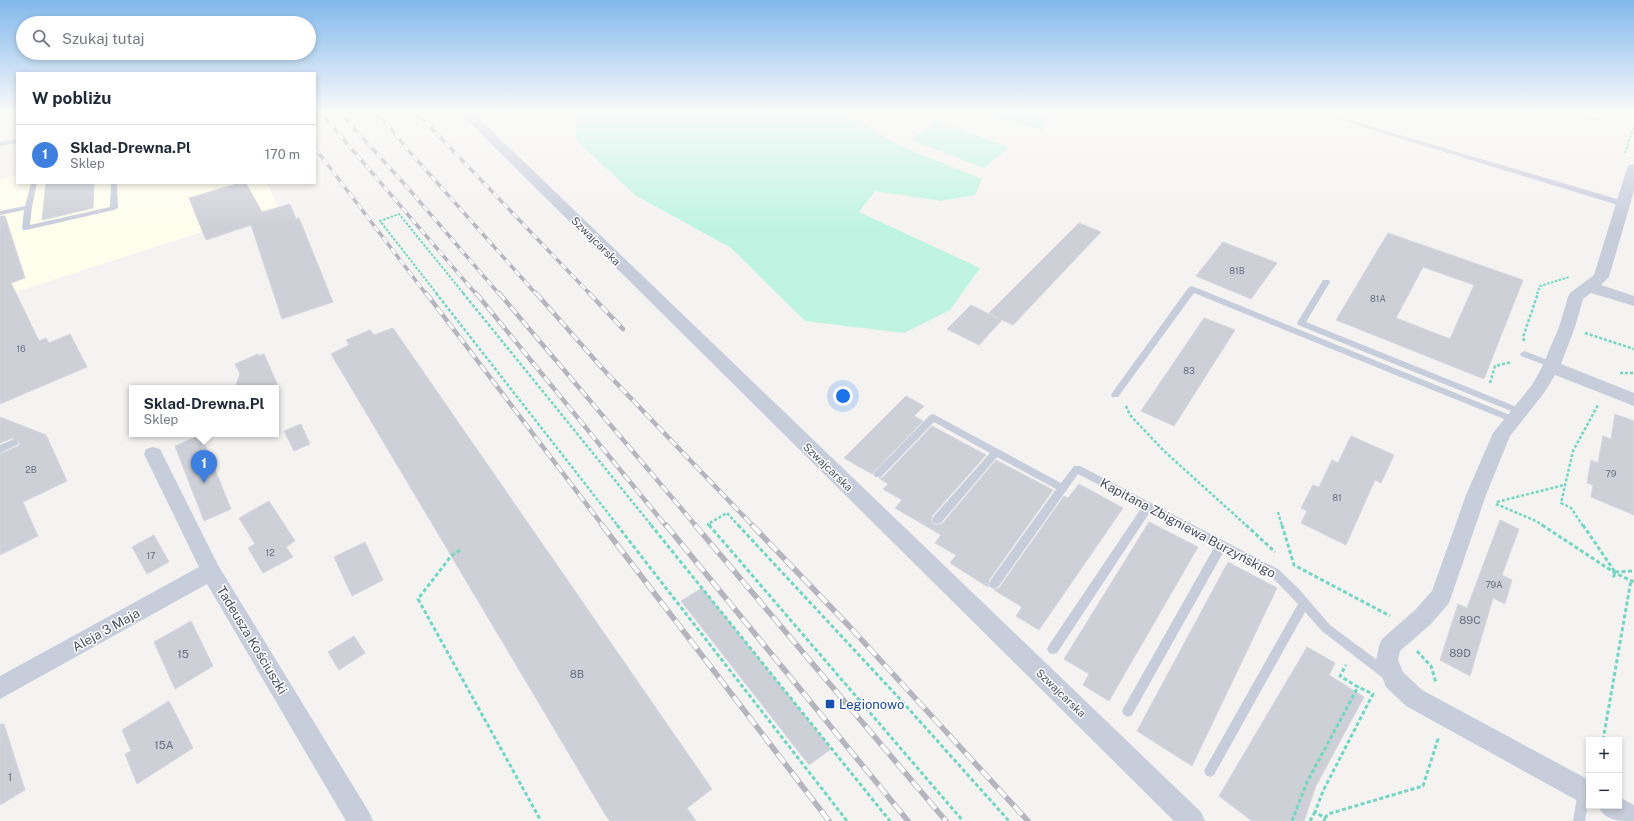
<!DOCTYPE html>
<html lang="pl">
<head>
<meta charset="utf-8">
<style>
  body { margin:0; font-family:"Public Sans",sans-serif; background:#f2f2f3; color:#1f2937 }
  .controls { position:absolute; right:12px; bottom:12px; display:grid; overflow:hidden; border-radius:0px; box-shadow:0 2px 6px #0003 }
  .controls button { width:36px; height:36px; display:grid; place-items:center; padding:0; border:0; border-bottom:1px solid #e0e1e3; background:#fff; color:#1f2937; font:20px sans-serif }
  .you { position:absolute; left:843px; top:396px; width:14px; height:14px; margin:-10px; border:3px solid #fff; border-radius:50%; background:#1a73e8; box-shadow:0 0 0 6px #1a73e833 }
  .badge { display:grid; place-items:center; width:26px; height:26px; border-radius:50%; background:#2563eb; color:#fff; font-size:13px; font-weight:700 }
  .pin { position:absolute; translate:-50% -33px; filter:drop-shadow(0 1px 2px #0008) }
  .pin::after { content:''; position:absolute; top:21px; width:14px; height:12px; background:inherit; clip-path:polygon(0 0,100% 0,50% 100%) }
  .popup { position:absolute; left:129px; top:385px; width:150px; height:52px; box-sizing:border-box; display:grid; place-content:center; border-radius:0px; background:#fff; filter:drop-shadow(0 1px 3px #0005); font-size:13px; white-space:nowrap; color:#747a83 }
  .popup b { font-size:15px; color:#1f2937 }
  .popup::after { content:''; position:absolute; left:50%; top:100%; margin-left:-8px; border:8px solid transparent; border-top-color:#fff }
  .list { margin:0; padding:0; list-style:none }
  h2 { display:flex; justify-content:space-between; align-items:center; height:52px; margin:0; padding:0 16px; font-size:17px }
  h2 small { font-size:13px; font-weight:400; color:#747a83 }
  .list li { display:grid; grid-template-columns:26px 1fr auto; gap:12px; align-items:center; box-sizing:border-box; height:60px; padding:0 16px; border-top:1px solid #e0e1e3 }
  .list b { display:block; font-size:15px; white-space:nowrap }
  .list p { margin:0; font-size:13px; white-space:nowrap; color:#747a83 }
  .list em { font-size:13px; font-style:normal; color:#747a83 }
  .icon { flex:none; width:22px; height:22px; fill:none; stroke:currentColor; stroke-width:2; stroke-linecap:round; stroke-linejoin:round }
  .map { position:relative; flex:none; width:1634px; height:821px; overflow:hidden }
  .search { position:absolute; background:#fff; box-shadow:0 2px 6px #0003; left:16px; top:16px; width:300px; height:44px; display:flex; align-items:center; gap:10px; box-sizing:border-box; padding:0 14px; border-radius:22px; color:#747a83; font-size:15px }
  .panel { position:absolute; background:#fff; box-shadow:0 2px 6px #0003; left:16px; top:72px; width:300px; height:112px; border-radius:0px }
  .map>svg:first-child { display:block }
  .commercial { fill:#fefeed }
  .green { fill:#bff4e3 }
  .building { fill:#ced0d8; stroke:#d6d6de; fill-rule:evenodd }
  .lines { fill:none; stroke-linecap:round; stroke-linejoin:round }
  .path-far2 { stroke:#73d6c1; stroke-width:2; stroke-dasharray:2.5 1.5; stroke-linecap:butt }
  .path-far1 { stroke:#73d6c1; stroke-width:2.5; stroke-dasharray:3 2; stroke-linecap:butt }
  .path { stroke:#73d6c1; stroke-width:3; stroke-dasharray:4 2.5; stroke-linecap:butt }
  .lane { fill:#c8cddb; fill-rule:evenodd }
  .street { fill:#c8cddb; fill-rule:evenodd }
  .rail-far2-casing { stroke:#b4b5bd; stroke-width:3.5 }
  .rail-far1-casing { stroke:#b4b5bd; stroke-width:4.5 }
  .rail-casing { stroke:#b4b5bd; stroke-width:5.5 }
  .rail-far2 { stroke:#fff; stroke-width:2.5; stroke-dasharray:7; stroke-linecap:butt }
  .rail-far1 { stroke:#fff; stroke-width:3; stroke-dasharray:9; stroke-linecap:butt }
  .rail { stroke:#fff; stroke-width:4; stroke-dasharray:12; stroke-linecap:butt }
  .transit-dot { fill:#1a4fb4; stroke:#fff; stroke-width:1.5 }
  .labels { text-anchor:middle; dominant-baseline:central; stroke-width:3; stroke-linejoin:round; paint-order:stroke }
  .number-label { font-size:9px; fill:#6a6e80 }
  .street-label { font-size:11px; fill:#484e62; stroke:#fff }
  .near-number-label { font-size:11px; fill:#6a6e80 }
  .near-street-label { font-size:13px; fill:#484e62; stroke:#fff }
  .near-transit-label { font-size:13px; fill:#164399; stroke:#fff; text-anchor:start }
</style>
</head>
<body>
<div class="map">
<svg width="1634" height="821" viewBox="0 0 1634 821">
  <rect width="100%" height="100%" fill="#f5f3f2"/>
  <!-- commercial -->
  <path class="commercial" d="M17 175V183H267L279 207 0 297V179Z"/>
  <!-- green -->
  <path class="green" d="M576 112H845L898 145 982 179 975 195 941 201 875 191 859 212 980 268 950 310 904 333 805 321 731 248 635 195 576 140Z
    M969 112H1055L1042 130Z
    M937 121 1009 147 984 168 911 140Z"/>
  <!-- building -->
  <path class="building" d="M46 183H94L93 208 42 220Z
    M240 183H246L262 212 290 204 296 219 299 218 333 302 282 319 251 225 206 240 189 198Z
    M0 216H5L25 278 11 283 39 341 46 338 49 343 70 334 87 367 0 404Z
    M1079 223 1101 232 1013 325 1002 320 979 345 947 329 971 305 999 319 989 313Z
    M1388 233 1523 280 1484 379 1336 320ZM1423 267 1474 285 1450 339 1396 318Z
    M1223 242 1277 263 1251 299 1196 276Z
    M1204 318 1235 330 1174 426 1141 411Z
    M393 328 712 789 687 808 696 821H610L606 816 331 354 349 345 346 340 370 330 374 335Z
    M258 354 259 356 264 354 279 388H235L240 374 235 364Z
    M906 396 924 406 914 416 923 421 872 474 844 458Z
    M1615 414 1634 421V515L1591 497 1593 485 1587 483 1591 460 1598 463 1603 436 1611 439Z
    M0 417 46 435 67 481 23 502 38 536 0 555V454L18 446 20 443 13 438 0 443Z
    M301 424 310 444 294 451 284 431Z
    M932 426 986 455 932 516 931 520 933 524 937 525 942 524 996 460 1053 490 989 580 988 587 950 563 956 555 935 543 941 535 895 508 902 500 883 489 888 484 879 478H882Z
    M201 435 231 509 204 521 175 446Z
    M1351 436 1394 455 1381 483 1375 480 1346 545 1301 523 1307 511 1301 508 1313 485 1319 487 1332 460 1338 463Z
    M1079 484 1123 508 1039 630 1016 616 1022 607 994 590 999 588 1064 496 1068 498Z
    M269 501 295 541 286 547 293 557 263 573 248 548 255 544 239 518Z
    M1500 520 1519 529 1502 575 1512 580 1505 604 1493 598 1470 676 1440 660 1458 604 1467 608Z
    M1149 522 1198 547 1109 701 1083 685 1089 674 1064 659Z
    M154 535 169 562 147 574 132 547Z
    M365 542 383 580 352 596 334 557Z
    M1228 562 1277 588 1192 766 1137 731Z
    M702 588 831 749 809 765 681 601Z
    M191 621 213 666 175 689 154 642Z
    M354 636 365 653 339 670 328 652Z
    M1307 647 1335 663 1329 675 1364 697 1316 786 1304 821H1252L1219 796Z
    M169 701 193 748 137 784 125 754 131 751 122 730Z
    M0 724H4L25 790 0 805Z"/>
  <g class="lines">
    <!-- path-far2 -->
    <path class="path-far2" d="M1625 153 1634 126
      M437 294 380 221 399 214 464 294
      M1537 294 1540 286 1569 277"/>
    <!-- path-far1 -->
    <path class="path-far1" d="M436 293 618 526
      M463 293 652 526
      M1585 333 1634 349
      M1524 341 1523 337 1538 293
      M1620 373H1634
      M1490 383 1495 366 1512 362
      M1126 406 1130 415 1164 451 1247 526
      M1497 502 1564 485
      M1496 504 1536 521 1544 526
      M1278 512 1282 526
      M710 526 708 524 727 513 739 526
      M1583 526 1571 508 1561 503 1573 451 1598 405"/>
    <!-- path -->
    <path class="path" d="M617 525 847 821
      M651 525 890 821
      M709 525 963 821
      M738 525 899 698 1009 821
      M1246 525 1275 552
      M1282 525 1294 565 1390 616
      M1542 525 1615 573 1634 582
      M1583 525 1615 572 1613 579
      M460 550 451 556 418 599 541 821
      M1615 572 1634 571
      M1417 651 1431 666 1436 683
      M1603 740 1631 580
      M1325 818 1328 814 1423 786 1438 739 1437 738
      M1292 821 1307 782 1358 687 1340 676 1346 665
      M1310 821 1315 812
      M1324 821 1325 818 1315 812 1323 791 1373 694 1358 687"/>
    <!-- lane -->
    <path class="lane" d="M1216 112H1222L1218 115 1215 113Z
      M1314 112H1322L1627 202 1628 204 1624 206H1621Z
      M1566 112H1575L1599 119 1596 121Z
      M17 139V143L0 146V142Z
      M31 183H37L32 207 30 225 110 207 111 183H117L118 208 114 210 26 230H23L22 228 24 210 0 215V211L25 206Z
      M1323 280H1329L1330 282 1306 322 1522 409 1524 411 1522 413H1516L1298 325 1297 323Z
      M1192 286 1515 417 1517 419 1515 421H1509L1194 293 1118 397H1112L1111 395 1112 393 1189 287Z
      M1524 351 1556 363 1557 365 1553 368 1521 356 1520 354Z
      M933 414 1061 483 1074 466H1080L1278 569 1298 588 1330 625 1392 671 1394 675 1392 679 1388 680 1384 679 1322 631 1305 612 1214 775 1210 777 1206 775 1204 771 1206 767 1298 604 1270 575 1224 551 1132 715 1128 717 1124 715 1122 711 1124 707 1215 546 1150 512 1057 653 1053 654 1049 653 1047 649 1049 645 1142 507 1078 474 998 587 994 589 990 587 989 584 990 581 1056 489 997 457 941 523 937 524 933 523 932 520 933 517 990 453 934 422 881 477H875L873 474 930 415Z
      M14 439 17 441 19 443 17 445 0 453V445Z
      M1584 785 1589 788V799L1585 821H1573L1578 791 1580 787Z"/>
    <!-- street -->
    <path class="street" d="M459 112H472L1201 812 1205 821H1174Z
      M1634 164V191L1609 277 1601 285 1634 296V306L1591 293 1583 299 1575 327 1561 364 1634 393V406L1555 375 1544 393 1510 436 1486 495 1449 603 1431 624 1400 651 1398 660 1403 672 1422 690 1589 780V806H1590L1589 807 1406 706 1386 687 1376 660 1379 646 1382 639 1415 610 1432 591 1466 495 1493 433 1532 385 1542 367 1559 327 1568 297 1570 293 1594 275 1627 168 1629 165Z
      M153 447 160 449 218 565 369 812 373 821H346L207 584 0 699V676L199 567 144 454 146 449Z
      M1619 797 1634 805V821C1617 821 1606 821 1598 806H1619Z"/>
    <defs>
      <path id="rail-far2" d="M320 112 476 294
        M339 112 408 188 499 294
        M377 112 409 151 536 294
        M416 112 590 294
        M315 148 426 294"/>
      <path id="rail-far1" d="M426 293 603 526
        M476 293 666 526
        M499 293 696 526
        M536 293 602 368 753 526
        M589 293 623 329"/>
      <path id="rail" d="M602 525 829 821
        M666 525 908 821
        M695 525 946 821
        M752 525 849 626 1028 821"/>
    </defs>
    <!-- rail-far2 casing -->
    <use href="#rail-far2" class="rail-far2-casing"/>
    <!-- rail-far1 casing -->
    <use href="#rail-far1" class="rail-far1-casing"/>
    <!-- rail casing -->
    <use href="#rail" class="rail-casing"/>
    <!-- rail-far2 -->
    <use href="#rail-far2" class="rail-far2"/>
    <!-- rail-far1 -->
    <use href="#rail-far1" class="rail-far1"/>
    <!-- rail -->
    <use href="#rail" class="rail"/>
  </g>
  <!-- sky -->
  <linearGradient id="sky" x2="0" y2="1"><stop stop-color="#81b8ed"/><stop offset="0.49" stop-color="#fafaf9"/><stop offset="1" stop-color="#fafaf9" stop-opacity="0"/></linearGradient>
  <rect width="1634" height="227" fill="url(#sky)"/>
  <!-- markers -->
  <rect class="transit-dot" x="825" y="699" width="10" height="10" rx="2"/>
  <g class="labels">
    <!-- number labels -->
    <g class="number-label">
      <text x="1237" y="270">81B</text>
      <text x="1378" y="298">81A</text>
      <text x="21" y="348">16</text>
      <text x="1189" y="370">83</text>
      <text x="31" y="469">2B</text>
      <text x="1611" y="473">79</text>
      <text x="1337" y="497">81</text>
      <text x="270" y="552">12</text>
      <text x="151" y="555">17</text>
      <text x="1494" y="584">79A</text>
    </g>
    <!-- street labels -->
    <g class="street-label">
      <text transform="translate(596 241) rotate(45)">Szwajcarska</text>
      <text transform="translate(828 467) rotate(44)">Szwajcarska</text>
      <text transform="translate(1061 693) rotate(44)">Szwajcarska</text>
    </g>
    <!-- near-number labels -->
    <g class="near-number-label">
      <text x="1470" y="620">89C</text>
      <text x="1460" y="653">89D</text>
      <text x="183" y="654">15</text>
      <text x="577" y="674">8B</text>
      <text x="164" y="745">15A</text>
      <text x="10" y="777">1</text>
    </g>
    <!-- near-street labels -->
    <g class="near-street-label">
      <text transform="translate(1188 528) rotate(28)">Kapitana Zbigniewa Burzyńskigo</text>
      <text transform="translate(106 630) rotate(-29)">Aleja 3 Maja</text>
      <text transform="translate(252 640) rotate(59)">Tadeusza Kościuszki</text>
    </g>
    <!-- near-transit labels -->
    <g class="near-transit-label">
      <text x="839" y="704">Legionowo</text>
    </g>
  </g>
</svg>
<div class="controls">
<button>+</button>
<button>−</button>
</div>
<div class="you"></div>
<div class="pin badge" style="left:204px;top:483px;background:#3f7fe0">1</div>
<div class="popup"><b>Sklad-Drewna.Pl</b>Sklep</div>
<div class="search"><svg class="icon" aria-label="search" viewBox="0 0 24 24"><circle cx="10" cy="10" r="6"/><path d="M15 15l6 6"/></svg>Szukaj tutaj</div>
<section class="panel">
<h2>W pobliżu<small></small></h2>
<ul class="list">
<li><span class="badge" style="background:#3f7fe0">1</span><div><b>Sklad-Drewna.Pl</b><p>Sklep</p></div><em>170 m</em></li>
</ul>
</section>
</div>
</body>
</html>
